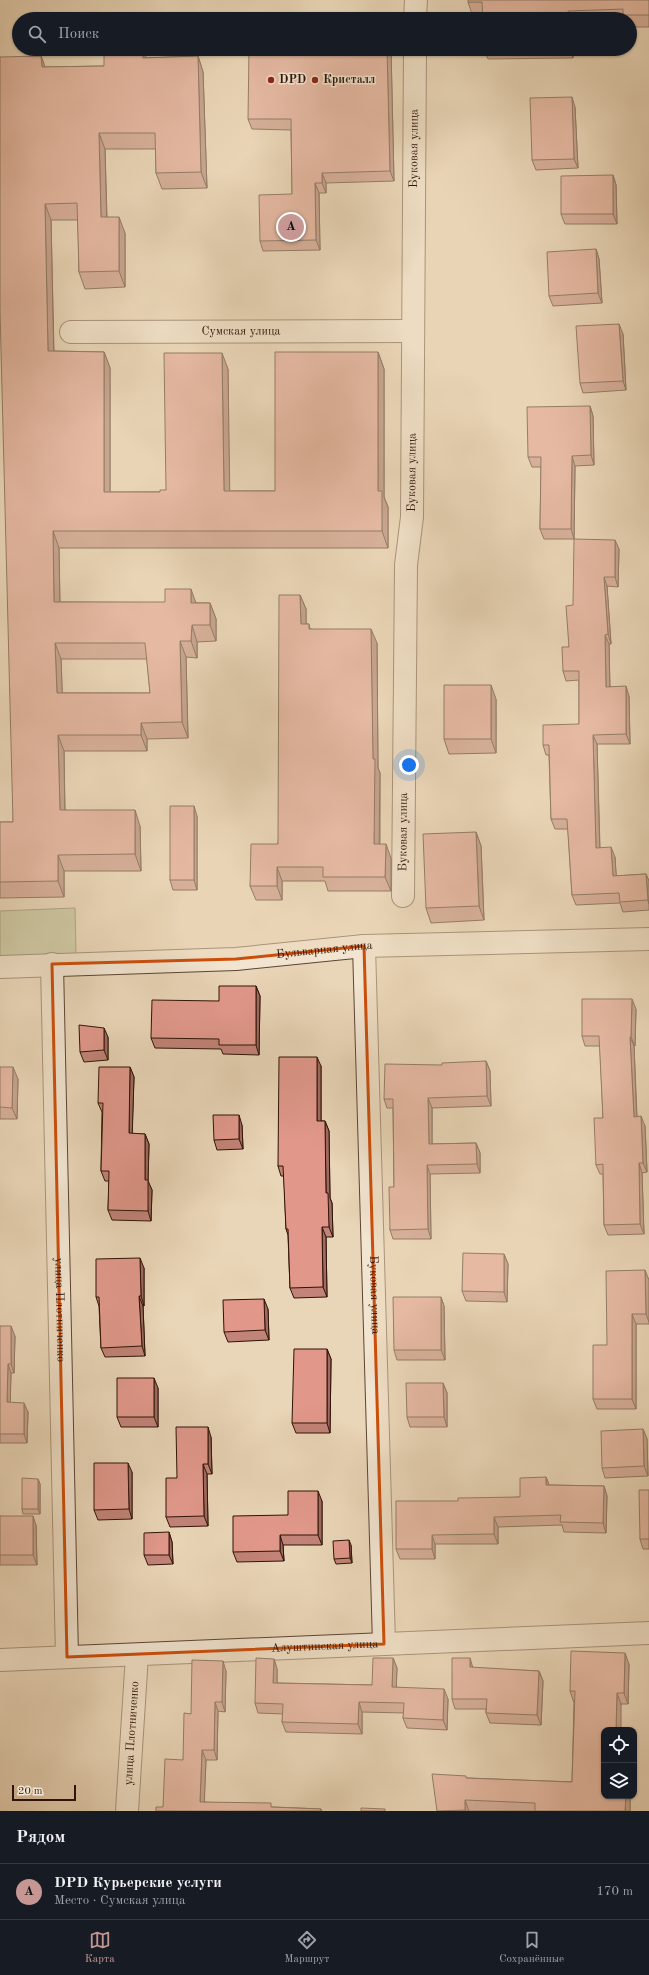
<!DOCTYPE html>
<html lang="ru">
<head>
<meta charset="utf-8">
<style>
  body { margin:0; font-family:"Old Standard TT",serif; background:#242831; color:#f1f3f6 }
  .controls { position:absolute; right:12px; bottom:12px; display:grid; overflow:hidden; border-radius:8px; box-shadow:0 1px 3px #0004 }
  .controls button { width:36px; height:36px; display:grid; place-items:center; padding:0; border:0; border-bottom:1px solid #363941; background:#171b24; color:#f1f3f6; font:20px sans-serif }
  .scale { position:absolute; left:12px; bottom:10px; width:64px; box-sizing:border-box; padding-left:4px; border:2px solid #2e1306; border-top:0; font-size:11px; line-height:14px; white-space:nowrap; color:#2e1306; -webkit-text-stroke:3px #f1e4d0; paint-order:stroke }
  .you { position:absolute; left:409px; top:765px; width:14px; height:14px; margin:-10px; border:3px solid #fff; border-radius:50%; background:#1a73e8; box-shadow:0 0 0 6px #1a73e833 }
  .badge { display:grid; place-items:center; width:26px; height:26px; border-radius:50%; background:#c59692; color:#111; font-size:13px; font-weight:700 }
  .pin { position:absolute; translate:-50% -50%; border:2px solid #fff; box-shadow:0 1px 4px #0006 }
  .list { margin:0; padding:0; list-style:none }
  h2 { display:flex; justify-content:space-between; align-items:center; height:52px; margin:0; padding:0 16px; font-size:17px }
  h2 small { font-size:13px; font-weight:400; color:#9ea1a6 }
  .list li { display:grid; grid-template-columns:26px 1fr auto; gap:12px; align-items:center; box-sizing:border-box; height:56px; padding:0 16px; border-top:1px solid #363941 }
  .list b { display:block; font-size:15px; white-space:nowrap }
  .list p { margin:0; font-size:13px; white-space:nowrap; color:#9ea1a6 }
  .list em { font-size:13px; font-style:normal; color:#9ea1a6 }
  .icon { flex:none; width:22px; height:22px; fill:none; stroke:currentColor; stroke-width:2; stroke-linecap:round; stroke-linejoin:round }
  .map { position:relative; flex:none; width:649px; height:1811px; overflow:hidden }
  .search { position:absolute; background:#171b24; box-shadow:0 1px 3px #0004; left:12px; right:12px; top:12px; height:44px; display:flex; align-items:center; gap:10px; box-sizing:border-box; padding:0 14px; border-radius:22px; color:#9ea1a6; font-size:15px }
  .sheet { height:108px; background:#171b24 }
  nav { display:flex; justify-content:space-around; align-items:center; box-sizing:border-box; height:56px; border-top:1px solid #363941; background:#171b24; font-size:11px; color:#9ea1a6 }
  nav a { display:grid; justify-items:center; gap:2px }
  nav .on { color:#c59692 }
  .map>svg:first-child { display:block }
  .green { fill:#b2be92; stroke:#70684c }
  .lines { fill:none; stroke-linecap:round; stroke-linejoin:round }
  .minor-casing { stroke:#5d4432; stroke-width:24 }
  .minor { stroke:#f1e4d0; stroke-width:22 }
  .wall { fill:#c28378; stroke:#2e1306; fill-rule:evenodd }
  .shaded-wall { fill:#9e6a61; stroke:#2e1306 }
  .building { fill:#e1988b; stroke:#2e1306; fill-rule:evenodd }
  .marked { fill:none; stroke:#cc4e0b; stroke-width:3; stroke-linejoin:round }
  .poi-dot { fill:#8f2418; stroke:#f1e4d0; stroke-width:1.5 }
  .labels { text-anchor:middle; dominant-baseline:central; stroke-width:3; stroke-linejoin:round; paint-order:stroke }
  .poi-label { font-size:12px; font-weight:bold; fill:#2e1306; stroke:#f1e4d0; text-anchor:start }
  .street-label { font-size:12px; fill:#2e1306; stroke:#f1e4d0 }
</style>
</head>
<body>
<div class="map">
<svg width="649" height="1811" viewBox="0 0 649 1811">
  <rect width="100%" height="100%" fill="#e9d5b7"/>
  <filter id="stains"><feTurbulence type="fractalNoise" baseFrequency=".005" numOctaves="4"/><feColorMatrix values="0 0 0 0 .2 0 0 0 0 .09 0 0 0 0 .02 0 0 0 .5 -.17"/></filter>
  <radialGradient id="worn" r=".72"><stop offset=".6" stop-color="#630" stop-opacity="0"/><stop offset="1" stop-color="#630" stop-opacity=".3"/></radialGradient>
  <!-- green -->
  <path class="green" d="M75 908 76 955 0 959V911Z"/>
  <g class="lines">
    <defs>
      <g id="minor">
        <path d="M415 19 416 0"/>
        <path id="s1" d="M71 332 412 331"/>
        <path id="s2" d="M403 896 406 565 412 517 415 49"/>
        <path id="s3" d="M364 946 384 1644"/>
        <path id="s4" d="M52 964 67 1657"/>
        <path id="s5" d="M0 967 236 959 364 946 649 939"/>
        <path id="s6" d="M0 1660 649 1633"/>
        <path id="s7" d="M127 1811 137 1655"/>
      </g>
    </defs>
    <!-- minor casing -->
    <use href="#minor" class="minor-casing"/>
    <!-- minor -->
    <use href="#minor" class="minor"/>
  </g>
  <!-- wall -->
  <path class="wall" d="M649 0V27H630V19H483V14H472L468 2Z
    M391 49 394 181 326 183V193H319L320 250 263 251 260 241 292 194 291 130 252 129 248 119Z
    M484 49H573V58L488 59Z
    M41 56 45 67 104 66 146 58 198 56 203 72 207 188 162 189 156 173V149H105L107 217 125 233V287L85 289 79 272 78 220H51L54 351 104 352 110 368V492H160L166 490 228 369 229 491H275L378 352 384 369V497L388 507V548H59L60 602 210 603 216 619V641L197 642V658L186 657 188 738 147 739V751H64L65 810 140 826 141 871H64V897L0 898V822H13ZM61 659H147L150 693H62Z
    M575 107 578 168 536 170 532 160Z
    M613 175 616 185 617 224H565L561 214Z
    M596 249 599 259 602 303 553 306 549 296Z
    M623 334 626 390 583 393 580 383Z
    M590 406 593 416 594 465 575 466 574 539H544L540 529 541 467H532L528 457Z
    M619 549 618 587 607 586 611 644H609L610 686 629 696 630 744H597L600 848 615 857 616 876 646 874 649 881V910L623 912 620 903 576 905 572 895 568 829H555L551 819 549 755H546L543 745 579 724V680L566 681 563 671 569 647 573 605Z
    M300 595 306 609V624H309L310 629 377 643 378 768 380 773V844L391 858V891H328L325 881H282V900H256L250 886 278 844Z
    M496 699V753L449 754 444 739Z
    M197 816V890H173L170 880Z
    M476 832 481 846 484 920 431 923 426 908Z
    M256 986 260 996 259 1055 223 1054 221 1049 155 1048 151 1038 219 1001Z
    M636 1009 635 1046H634L637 1116 645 1126 647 1172 642 1173 644 1234 608 1235 604 1225 603 1174H600L596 1165 603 1118 600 1046H585L582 1036Z
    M108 1037V1060L84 1062 80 1052Z
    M486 1061 490 1071 491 1106 432 1108V1144L476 1143 480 1153V1173L430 1174 431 1239H393L390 1230 394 1187 393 1108H387L384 1099Z
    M321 1066V1121H325L329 1131 330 1198 332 1203 333 1237H326L327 1297 294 1298 290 1288 288 1235 286 1229 284 1176H281L278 1166Z
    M0 1067 18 1079 17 1119H0Z
    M130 1067 134 1077 132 1134H145L149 1144 148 1181 152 1190 151 1221 112 1220 108 1210 109 1181H105L101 1171 102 1112 98 1103Z
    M242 1125 243 1149 217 1150 214 1140Z
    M504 1254 508 1264 507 1302 466 1301 462 1291Z
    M144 1268V1306H143L145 1356 105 1357 101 1348 99 1306 96 1297Z
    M649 1280V1324H636V1409H597L593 1399 607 1345Z
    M441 1297 444 1306 445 1360H397L394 1350Z
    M268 1309 269 1340 228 1342 224 1332Z
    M0 1326 15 1336 14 1373H11L10 1403 28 1412 27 1443H0Z
    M327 1349 331 1359 330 1433H296L292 1423Z
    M443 1383 447 1393V1427H410L407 1417Z
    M158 1388V1427H121L117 1417Z
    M643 1429 647 1439 648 1476 605 1478 602 1468Z
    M211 1437 212 1474H207L208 1526 170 1527 166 1517 177 1478Z
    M132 1472V1519L98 1520 94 1510Z
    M546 1477 549 1485 604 1486 607 1496 606 1533 564 1532 562 1525 498 1527V1544H435V1559H400L396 1549 458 1501 520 1497Z
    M38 1479 40 1484V1514H23L22 1509Z
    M649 1490V1549H643L640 1539Z
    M322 1501V1545H283L284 1561 237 1562 233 1552 288 1515Z
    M0 1516 36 1525 37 1565H0Z
    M169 1532 172 1542 173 1564 148 1565 144 1555Z
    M351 1545 352 1563 336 1564 334 1559Z
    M393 1658 397 1668 396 1687 448 1699 447 1730 407 1728 403 1718 404 1713 362 1712V1734L286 1732 282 1722 283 1714 258 1713 255 1703 274 1659 277 1669V1683L372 1685Z
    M629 1664 628 1704H621L604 1796H630V1811H437L467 1778 572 1782 574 1703 570 1691Z
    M473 1668 539 1671 543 1681 541 1725 490 1723 486 1713V1709H455L452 1699Z
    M226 1671 225 1712 218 1711 217 1760H206L204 1802 273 1807 321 1809 322 1811H156L163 1807 183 1760 191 1714Z"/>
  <!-- shaded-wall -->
  <path class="shaded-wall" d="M568 11 571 19H568Z
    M143 49 149 65 143 58Z
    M387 49H391L394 181 390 171Z
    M570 49H573V58Z
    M41 56 47 72 42 67Z
    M198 56 203 72 207 188 201 172Z
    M572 97 575 107 578 168 574 159Z
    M99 133 105 149 107 233 101 217Z
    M322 173 326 183V193L322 183Z
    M613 175 616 185 617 224 613 214Z
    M315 183 319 193 320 250 316 240Z
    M45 204 51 220 54 368 48 351Z
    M119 217 125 233V287L119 271Z
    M596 249 599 259 602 303 598 293Z
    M619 324 623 334 626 390 623 381Z
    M104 352 110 368V508L104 492Z
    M378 352 384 369V497L388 507V548L382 531 378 491Z
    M222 353 228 369 230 507 224 491Z
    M590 406 593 416 594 465 591 455Z
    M572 456 575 466 574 539 571 529Z
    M53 531 59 548 60 618 54 602Z
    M615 540 619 549 618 587 615 577Z
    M604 577 607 586 611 644 608 634Z
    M191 589 197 606 191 603Z
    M300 595 306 609V638L301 624Z
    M210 603 216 619V641L210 625Z
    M192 625 197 642V658L191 641Z
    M371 629 377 643 378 768 380 773 379 858 374 844Z
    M605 635 609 644 610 696 606 687Z
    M180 641 186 657 188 738 182 722Z
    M55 643 61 659 63 709 57 693Z
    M491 685 496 699V753L491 739Z
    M626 686 629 696 630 744 626 734Z
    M141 723 147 739V751L141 735Z
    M58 735 64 751 65 826 60 810Z
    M593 735 597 744 600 858 596 848Z
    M194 806 197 816V890L194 880Z
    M135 810 140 826 141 871 135 854Z
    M476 832 481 846 484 920 479 906Z
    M386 844 391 858V891L385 877Z
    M611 847 615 857 617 886 613 876Z
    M58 855 64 871V897L58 881Z
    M277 867 282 881V900L277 886Z
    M646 874 649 881V904L648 900Z
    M256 986 260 996 259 1055 256 1045Z
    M632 999 636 1009 635 1046 631 1037Z
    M104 1028 108 1037V1060L104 1050Z
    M630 1037 634 1046 637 1126 634 1117Z
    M317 1057 321 1066V1131L317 1121Z
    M486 1061 490 1071 491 1106 487 1096Z
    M13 1067 18 1079 17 1119 12 1108Z
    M130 1067 134 1077 132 1143 129 1133Z
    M428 1098 432 1108V1153L429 1144Z
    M239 1115 242 1125 243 1149 239 1139Z
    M641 1116 645 1126 647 1172 643 1163Z
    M325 1121 329 1131 330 1198 332 1203 333 1237 329 1227 326 1193Z
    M145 1134 149 1144 148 1181 152 1190 151 1221 148 1211 145 1180Z
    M476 1143 480 1153V1173L477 1164Z
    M639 1163 642 1173 644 1234 640 1224Z
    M427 1165 430 1174 431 1239 428 1229Z
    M322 1227 326 1237 327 1297 323 1287Z
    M504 1254 508 1264 507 1302 504 1292Z
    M140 1258 144 1268V1306L141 1296Z
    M645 1270 649 1280V1322L646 1314Z
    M139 1296 143 1306 145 1356 142 1346Z
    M441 1297 444 1306 445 1360 441 1350Z
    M264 1299 268 1309 269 1340 265 1330Z
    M632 1314 636 1324V1409L632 1399Z
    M11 1326 15 1336 14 1373 11 1364Z
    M327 1349 331 1359 330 1433 327 1423Z
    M8 1364 11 1373 10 1412 7 1402Z
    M154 1378 158 1388V1427L154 1417Z
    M443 1383 447 1393V1427L444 1417Z
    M24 1403 28 1412 27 1443 24 1434Z
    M208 1427 211 1437 212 1474 208 1464Z
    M643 1429 647 1439 648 1476 644 1466Z
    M128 1463 132 1472V1519L129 1509Z
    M203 1464 207 1474 208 1526 204 1516Z
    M546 1477 550 1487 546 1485Z
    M38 1479 40 1484V1514L38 1509Z
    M604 1486 607 1496 606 1533 603 1523Z
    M318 1491 322 1501V1545L318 1535Z
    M33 1516 36 1525 37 1565 33 1555Z
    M494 1517 498 1527V1544L494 1534Z
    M169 1532 172 1542 173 1564 169 1555Z
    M280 1535 283 1545 284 1561 280 1551Z
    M432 1535 435 1544V1559L432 1549Z
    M349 1540 351 1545 352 1563 350 1558Z
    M625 1653 629 1664 628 1704 624 1693Z
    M393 1658 397 1668 396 1697 392 1687Z
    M470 1658 473 1668 470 1667Z
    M274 1659 277 1669V1693L273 1683Z
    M223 1661 226 1671 225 1712 222 1702Z
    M539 1671 543 1681 541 1725 537 1715Z
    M444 1689 448 1699 447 1730 443 1720Z
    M617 1693 621 1704V1730H616Z
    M215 1702 218 1711 217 1760 214 1750Z
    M359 1702 362 1712V1734L358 1724Z
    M202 1750 206 1760 204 1811 200 1802Z
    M626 1796H630V1811H625Z
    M465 1800 469 1811H465Z"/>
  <!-- building -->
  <path class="building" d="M468 0H649V15H623V9L568 11V19H483L482 2H468Z
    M143 49V58L198 56 201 172 156 173 155 133H99L101 217H119V271L79 272 77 203 45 204 48 351 104 352V492H160V490H166L164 353H222L224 491H275V352H378V491H382V531H53L54 602H165V589H191V603H210V625H192L191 641H180L182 722 141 723V735H58L60 810H135V854L58 855V881L0 882V822H13L0 310V57L41 56 42 67 104 66V50ZM55 643H145L150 693H57Z
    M249 49H387L390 171 322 173V183H315L316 240 260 241 259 195 292 194 291 119H248Z
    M572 97 574 159 532 160 530 98Z
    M613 175V214H561V176Z
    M596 249 598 293 549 296 547 252Z
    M619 324 623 381 580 383 576 326Z
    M590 406 591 455 572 456 571 529H540L541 457H528L527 407Z
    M574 539 615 540V577H604L608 634 605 635 606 687 626 686V734L593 735 596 848 611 847 613 876 646 874 648 900 620 902 619 893 572 895 567 819H551L549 745H543V725L579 724V671H563L562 647H569L566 606 573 605Z
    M279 595H300L301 624H309V629H371L373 759H375L374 844H386L385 877H323V867H277V886H250L251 844H278Z
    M444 685H491V739H444Z
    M170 806H194V880H170Z
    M476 832 479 906 426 908 423 834Z
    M219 986H256V1045H219V1039L151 1038 152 1000 219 1001Z
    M582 999H632L631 1037H630L634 1117 641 1116 643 1163H639L640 1224 604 1225 603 1164 596 1165 594 1118H603L599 1036H582Z
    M79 1025 104 1028V1050L80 1052Z
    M279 1057H317V1121H325L326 1193H328L329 1227H322L323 1287 290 1288 288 1229H286L283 1166H278Z
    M486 1061 487 1096 428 1098 429 1144 476 1143 477 1164 427 1165 428 1229 390 1230 389 1187H394L393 1099H384L385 1064 442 1065V1063Z
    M0 1067H13L12 1108 0 1107Z
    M99 1067H130L129 1133 145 1134V1180H148V1211L108 1210 109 1171H101L103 1103H98Z
    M213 1115H239V1139L214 1140Z
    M463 1253 504 1254V1292L462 1291Z
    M140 1258 141 1296H139L142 1346 101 1348 99 1297H96V1259Z
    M645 1270 646 1314H632V1399H593V1345H607L606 1271Z
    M393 1297H441V1350H394Z
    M264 1299 265 1330 224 1332 223 1300Z
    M0 1326H11V1364H8L7 1402 24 1403V1434H0Z
    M294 1349H327V1423H292Z
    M117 1378H154V1417H117Z
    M406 1383H443L444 1417H407Z
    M176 1427H208V1464H203L204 1516 166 1517V1478H177Z
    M643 1429 644 1466 602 1468 601 1431Z
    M94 1463H128L129 1509 94 1510Z
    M546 1477V1485L604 1486 603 1523 560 1522 561 1515 494 1517V1534L432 1535V1549H396V1501H458V1498L520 1497V1478Z
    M22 1478 38 1479V1509H22Z
    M639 1490H649V1539H640Z
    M288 1491H318V1535H280V1551L233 1552V1516L288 1515Z
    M0 1516H33V1555H0Z
    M169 1532V1555H144V1533Z
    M349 1540 350 1558 334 1559 333 1541Z
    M571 1651 625 1653 624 1693H617L616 1730H604V1796H626L625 1811H535V1803L465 1800V1810L437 1811 432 1774 466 1776V1778L572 1782 575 1691H570Z
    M256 1658 274 1659 273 1683 372 1685 373 1658H393L392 1687 444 1689 443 1720 403 1718 404 1703 359 1702 358 1724 282 1722 283 1704 255 1703Z
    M452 1658H470V1667L539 1671 537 1715 486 1713 487 1699H452Z
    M192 1660 223 1661 222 1702H215L214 1750H202L200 1802 271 1803V1807L321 1809V1811H156V1807H163L165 1759 183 1760 184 1713 191 1714Z
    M361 1808 385 1809V1811H361Z"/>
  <!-- marked area -->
  <path d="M0 0H649V1811H0ZM364 946 384 1644 67 1657 52 964 236 959Z" fill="#e9d5b7" fill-opacity=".55" fill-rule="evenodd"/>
  <path class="marked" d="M364 946 384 1644 67 1657 52 964 236 959Z"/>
  <!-- markers -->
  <g class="poi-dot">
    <circle cx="271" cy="80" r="4"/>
    <circle cx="315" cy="80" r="4"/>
  </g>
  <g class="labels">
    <!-- poi labels -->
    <g class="poi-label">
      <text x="279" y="80">DPD</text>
      <text x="323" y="80">Кристалл</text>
    </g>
    <!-- street labels -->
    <g class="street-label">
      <text stroke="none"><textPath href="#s2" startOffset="748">Буковая улица</textPath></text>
      <text stroke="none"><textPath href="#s1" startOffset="170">Сумская улица</textPath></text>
      <text stroke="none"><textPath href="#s2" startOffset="424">Буковая улица</textPath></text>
      <text stroke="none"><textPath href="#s2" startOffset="64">Буковая улица</textPath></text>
      <text stroke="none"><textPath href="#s5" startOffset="325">Бульварная улица</textPath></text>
      <text stroke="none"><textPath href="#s3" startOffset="349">Буковая улица</textPath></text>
      <text stroke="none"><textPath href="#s4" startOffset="346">улица Плотниченко</textPath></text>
      <text stroke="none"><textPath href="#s6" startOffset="325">Алуштинская улица</textPath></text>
      <text stroke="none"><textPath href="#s7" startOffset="78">улица Плотниченко</textPath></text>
    </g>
  </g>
  <rect width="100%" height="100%" filter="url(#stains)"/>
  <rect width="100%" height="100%" fill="url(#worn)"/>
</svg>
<div class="controls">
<button><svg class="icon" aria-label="locate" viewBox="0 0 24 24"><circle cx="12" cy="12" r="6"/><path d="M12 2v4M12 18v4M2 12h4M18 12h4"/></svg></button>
<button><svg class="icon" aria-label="layers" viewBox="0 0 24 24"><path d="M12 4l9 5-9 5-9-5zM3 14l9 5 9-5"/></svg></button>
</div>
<div class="scale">20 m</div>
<div class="you"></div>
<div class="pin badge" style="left:291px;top:227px">A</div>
<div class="search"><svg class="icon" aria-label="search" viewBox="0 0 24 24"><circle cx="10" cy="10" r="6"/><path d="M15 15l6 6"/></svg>Поиск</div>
</div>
<section class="sheet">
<h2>Рядом<small></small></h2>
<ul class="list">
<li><span class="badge">A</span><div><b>DPD Курьерские услуги</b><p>Место · Сумская улица</p></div><em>170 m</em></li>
</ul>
</section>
<nav>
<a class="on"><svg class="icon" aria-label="map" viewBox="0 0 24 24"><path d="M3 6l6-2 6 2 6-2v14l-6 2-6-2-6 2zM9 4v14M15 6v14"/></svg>Карта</a>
<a><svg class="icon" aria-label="directions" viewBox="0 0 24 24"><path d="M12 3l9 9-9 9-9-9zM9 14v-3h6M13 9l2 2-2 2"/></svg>Маршрут</a>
<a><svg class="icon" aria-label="saved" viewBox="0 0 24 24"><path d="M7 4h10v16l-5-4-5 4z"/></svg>Сохранённые</a>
</nav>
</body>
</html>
